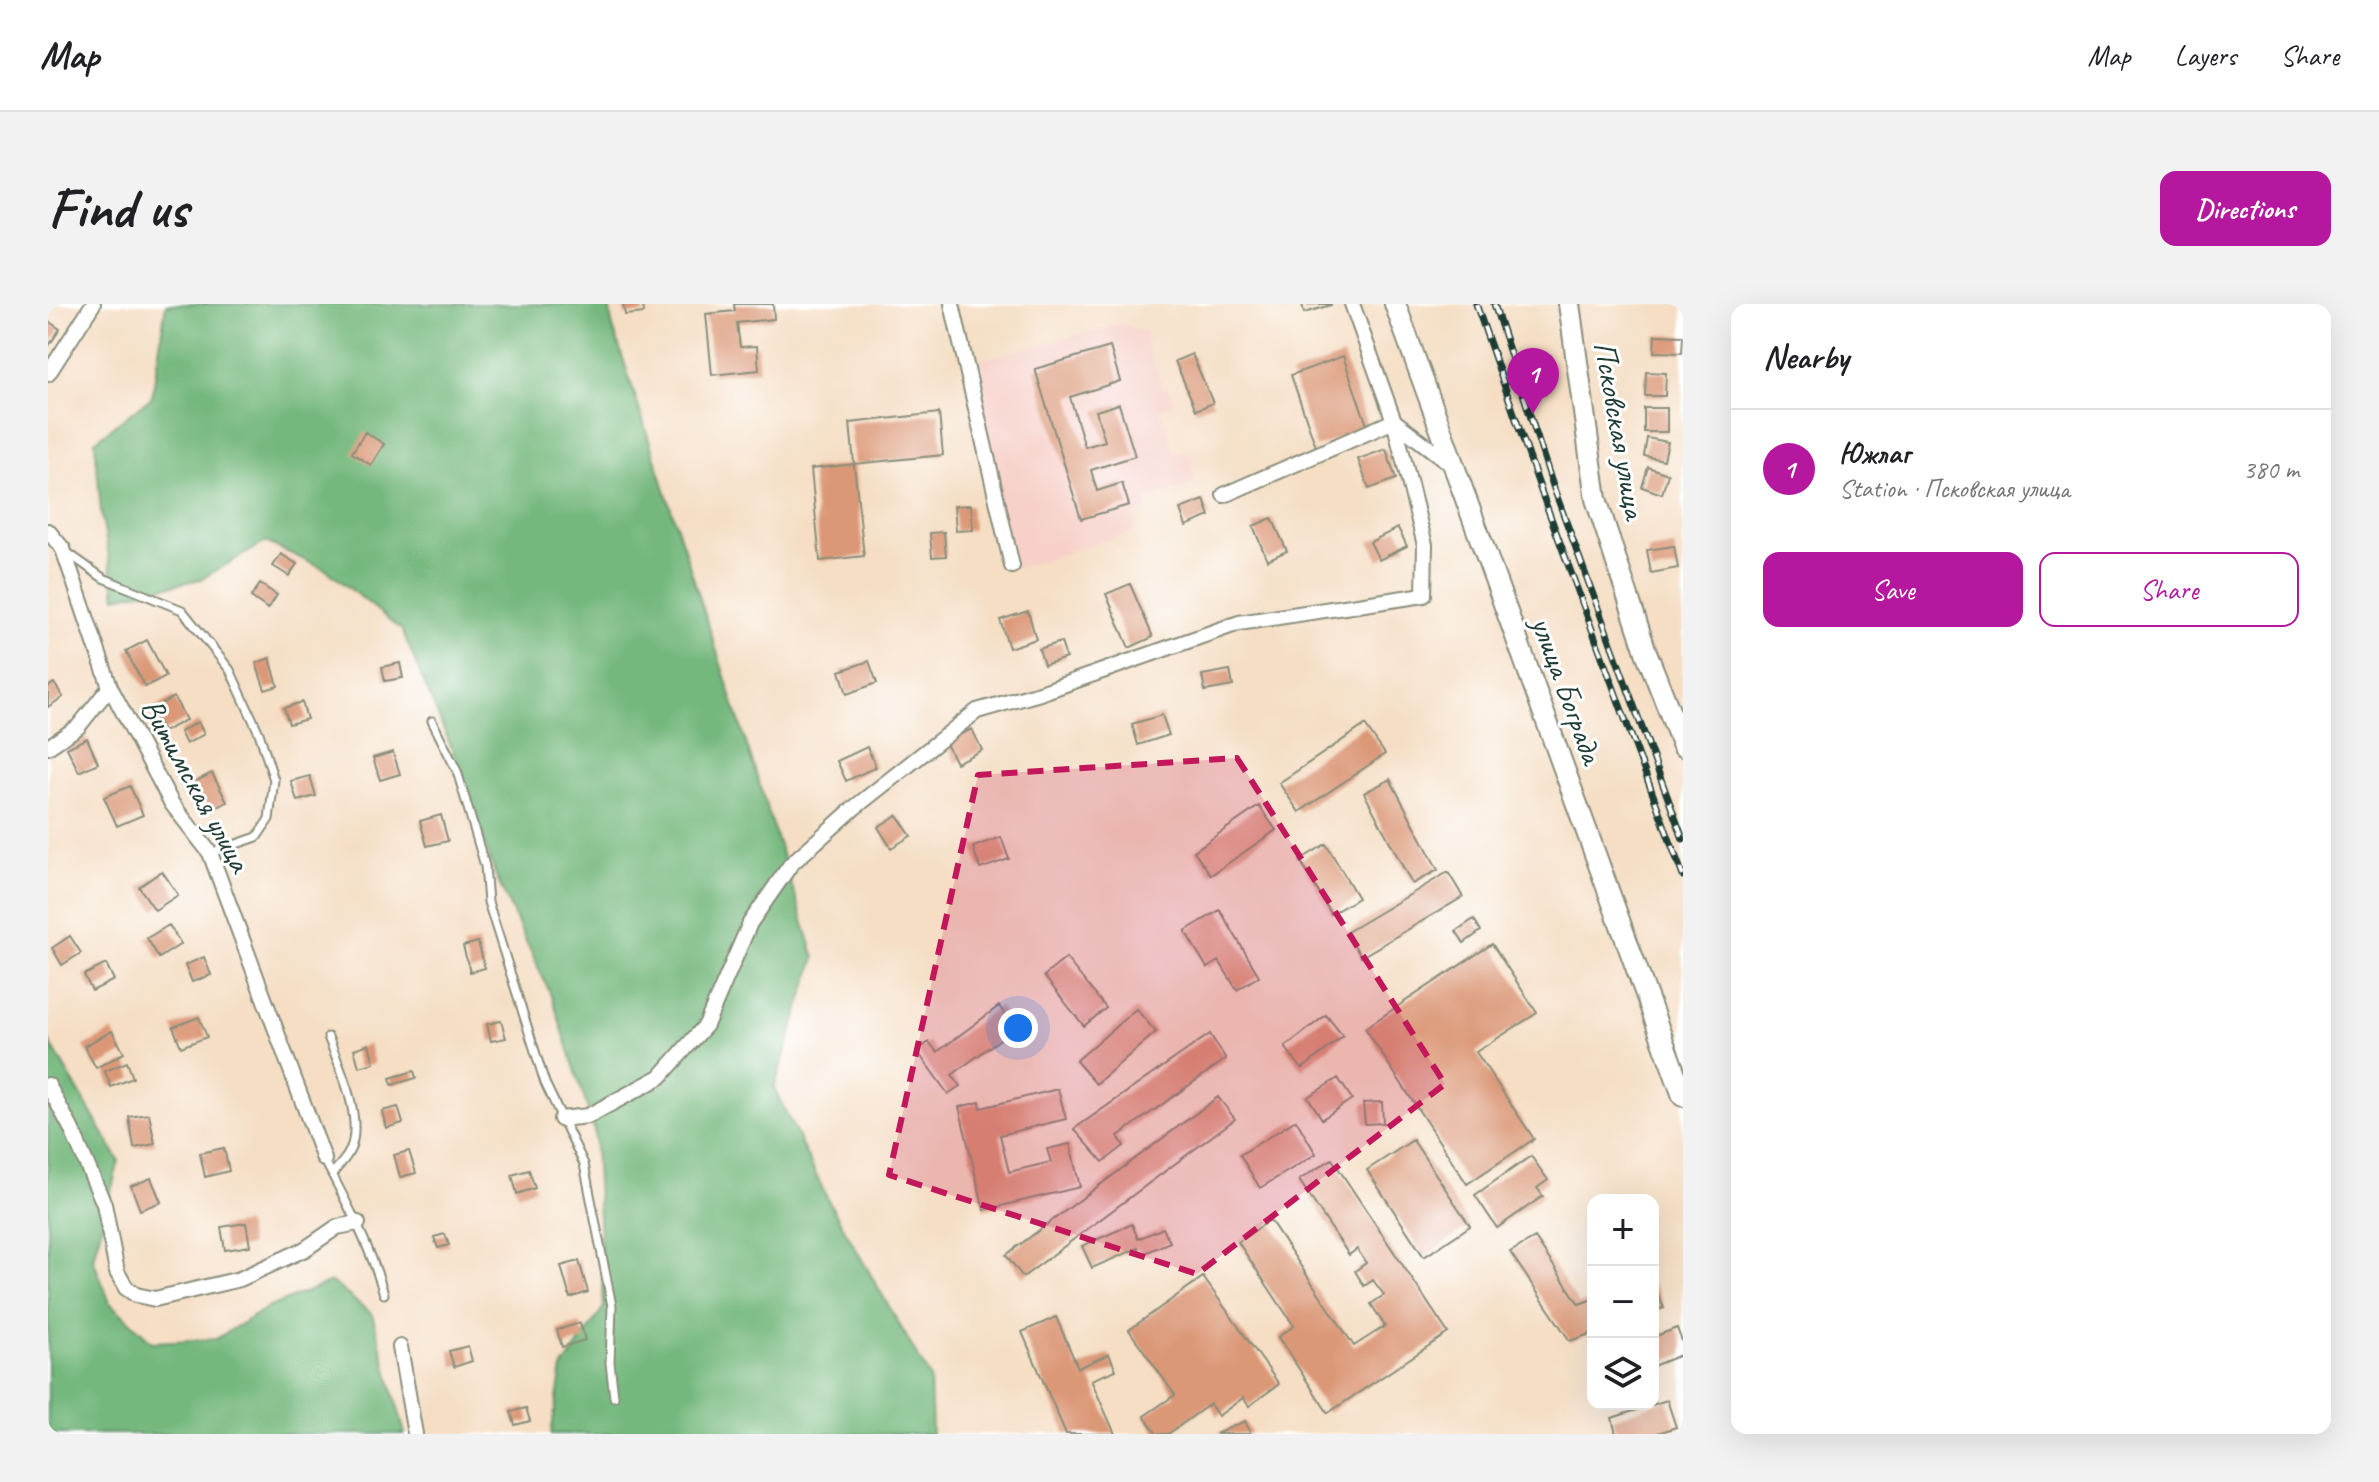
<!DOCTYPE html>
<html lang="en">
<head>
<meta charset="utf-8">
<style>
  body { margin:0; font-family:Caveat,sans-serif; background:#f2f2f2; color:#202124 }
  .controls { position:absolute; right:24px; bottom:24px; display:grid; overflow:hidden; border-radius:16px; box-shadow:0 8px 32px #0002 }
  .controls button { width:72px; height:72px; display:grid; place-items:center; padding:0; border:0; border-bottom:2px solid #e0e0e0; background:#fff; color:#202124; font:40px sans-serif }
  .you { position:absolute; left:970px; top:724px; width:28px; height:28px; margin:-20px; border:6px solid #fff; border-radius:50%; background:#1a73e8; box-shadow:0 0 0 12px #1a73e833 }
  .badge { display:grid; place-items:center; width:52px; height:52px; border-radius:50%; background:#b5179e; color:#fff; font-size:26px; font-weight:700 }
  .pin { position:absolute; translate:-50% -66px; filter:drop-shadow(0 2px 4px #0008) }
  .pin::after { content:''; position:absolute; top:42px; width:28px; height:24px; background:inherit; clip-path:polygon(0 0,100% 0,50% 100%) }
  .list { margin:0; padding:0; list-style:none }
  h2 { display:flex; justify-content:space-between; align-items:center; height:104px; margin:0; padding:0 32px; font-size:34px }
  h2 small { font-size:26px; font-weight:400; color:#757577 }
  .list li { display:grid; grid-template-columns:52px 1fr auto; gap:24px; align-items:center; box-sizing:border-box; height:120px; padding:0 32px; border-top:2px solid #e0e0e0 }
  .list b { display:block; font-size:30px; white-space:nowrap }
  .list p { margin:0; font-size:26px; white-space:nowrap; color:#757577 }
  .list em { font-size:26px; font-style:normal; color:#757577 }
  .actions { display:flex; gap:16px; padding:24px 32px }
  .actions a { flex:1; padding:18px 0; border:2px solid #b5179e; border-radius:16px; text-align:center; font-size:28px; color:#b5179e }
  .actions .main { background:#b5179e; color:#fff }
  .icon { flex:none; width:44px; height:44px; fill:none; stroke:currentColor; stroke-width:2; stroke-linecap:round; stroke-linejoin:round }
  .map { position:relative; flex:none; width:1635px; height:1130px; overflow:hidden; border-radius:16px }
  header { display:flex; align-items:center; gap:48px; box-sizing:border-box; height:112px; padding:0 40px; background:#fff; border-bottom:2px solid #e0e0e0 }
  header strong { font-size:38px }
  nav { display:flex; gap:44px; margin-inline-start:auto; font-size:28px }
  .intro { display:flex; align-items:center; justify-content:space-between; box-sizing:border-box; height:192px; padding:0 48px }
  h1 { margin:0; font-size:56px }
  .button { padding:20px 36px; border-radius:16px; background:#b5179e; color:#fff; font-size:28px; font-weight:700 }
  main { display:flex; gap:48px; padding:0 48px }
  aside { flex:1; background:#fff; border-radius:16px; box-shadow:0 8px 32px #0002 }
  .map>svg:first-child { display:block }
  .built { fill:#f7d0c9 }
  .forest { fill:#74b87d; stroke:#4a7a58; stroke-width:2 }
  .building { fill:#db9877 }
  .lines { fill:none; stroke-linecap:round; stroke-linejoin:round }
  .lane-casing { stroke:#8a8e7c; stroke-width:11 }
  .street-casing { stroke:#8a8e7c; stroke-width:18 }
  .secondary-casing { stroke:#8a8e7c; stroke-width:24 }
  .lane { stroke:#fff; stroke-width:7 }
  .street { stroke:#fff; stroke-width:14 }
  .secondary { stroke:#fff; stroke-width:20 }
  .rail-casing { stroke:#1f3d34; stroke-width:7 }
  .rail { stroke:#fff; stroke-width:4; stroke-dasharray:12; stroke-linecap:butt }
  .marked { fill:#c2185b; fill-opacity:0.2; stroke:#c2185b; stroke-width:6; stroke-dasharray:16 10; stroke-linejoin:round }
  .labels { text-anchor:middle; dominant-baseline:central; stroke-width:6; stroke-linejoin:round; paint-order:stroke }
  .street-label { font-size:32px; fill:#1f3d34; stroke:#fff }
</style>
</head>
<body>
<header>
<strong>Map</strong>
<nav><a>Map</a><a>Layers</a><a>Share</a></nav>
</header>
<div class="intro"><h1>Find us</h1><a class="button">Directions</a></div>
<main>
<div class="map">
<svg width="1635" height="1130" viewBox="0 0 1635 1130">
  <rect width="100%" height="100%" fill="#fff"/>
  <filter id="ink" filterUnits="userSpaceOnUse"><feTurbulence type="fractalNoise" baseFrequency=".0125" numOctaves="2"/><feDisplacementMap in="SourceGraphic" scale="16" xChannelSelector="R" yChannelSelector="G"/><feConvolveMatrix kernelMatrix="1 2 1 2 8 2 1 2 1" color-interpolation-filters="sRGB"/></filter>
  <filter id="wash" filterUnits="userSpaceOnUse"><feTurbulence type="fractalNoise" baseFrequency=".006" numOctaves="4" result="noise"/><feDisplacementMap in="SourceGraphic" scale="32" xChannelSelector="R" yChannelSelector="G"/><feGaussianBlur stdDeviation="1.8" result="paint"/><feColorMatrix in="noise" values="0 0 0 0 0 0 0 0 0 0 0 0 0 0 0 0 0 1.4 0 .05"/><feComposite in="paint" operator="in"/></filter>
  <g filter="url(#wash)">
    <rect width="100%" height="100%" fill="#f5dec4"/>
    <!-- built -->
    <path class="built" d="M1073 20 1097 28 1099 42 1115 85 1121 84 1126 98 1112 105 1127 149 1139 147 1149 180 1101 195 1098 206 1087 210V227L967 265 920 59Z"/>
    <!-- forest -->
    <path class="forest" d="M118 0H561L564 20 767 654 726 784 782 900 882 1074 884 1130H503L514 1065 556 1003 546 825 504 693 448 573 414 469 354 326 280 267 218 238 153 275 68 293 53 208 47 137 104 93Z
      M0 735 71 857 45 955 62 999 104 1038 168 1035 219 1004 283 978 324 1010 357 1130H0Z"/>
    <g id="blocks">
      <!-- building -->
      <path class="building" d="M575 0H595L596 9 577 11Z
        M686 0H725L726 15 689 19 692 43 709 42 711 66 664 71 658 10 687 7Z
        M1254 0H1283V1L1256 9Z
        M0 17 12 25 0 43Z
        M1607 31 1635 32 1634 49 1606 48Z
        M1062 43 1072 77 1022 93 1037 143 1057 137 1048 107 1071 100 1087 152 1043 166 1049 187 1074 179 1081 201 1033 215 987 65Z
        M1144 50 1165 99 1148 106 1127 57Z
        M1295 52 1320 124 1268 143 1243 71Z
        M1598 68 1618 69 1617 92H1597Z
        M1596 104H1619V128H1596Z
        M891 109 895 151 806 160 802 119Z
        M317 128 336 140 323 161 304 149Z
        M1599 134 1620 138 1616 156 1596 152Z
        M1338 145 1348 175 1321 185 1310 155Z
        M806 160 816 252 772 257 763 165Z
        M1600 163 1620 170 1614 190 1594 183Z
        M1156 196 1162 212 1138 222 1132 205Z
        M923 201 925 226 908 227 906 202Z
        M1224 214 1239 247 1219 256 1205 222Z
        M1350 224 1359 242 1331 256 1322 238Z
        M896 228 898 252 884 253 882 229Z
        M1626 242 1630 264 1603 269 1599 246Z
        M233 250 249 260 241 272 225 262Z
        M212 280 229 291 220 305 203 293Z
        M1082 280 1105 333 1081 344 1058 290Z
        M980 307 988 335 961 344 952 316Z
        M99 336 118 372 97 383 78 347Z
        M1013 338 1018 354 996 361 991 345Z
        M222 354 230 382 217 386 208 359Z
        M821 357 829 379 799 390 792 367Z
        M352 359 355 374 337 377 334 363Z
        M1182 366 1185 382 1157 387 1154 371Z
        M6 379 15 393 0 403V383Z
        M126 393 138 416 115 428 103 405Z
        M254 398 259 415 241 420 236 404Z
        M1114 411 1121 431 1090 441 1084 420Z
        M150 418 156 430 138 440 132 428Z
        M1317 421 1337 450 1251 508 1231 479Z
        M924 425 934 446 908 459 897 438Z
        M39 434 50 459 31 468 19 444Z
        M819 443 828 463 798 477 789 457Z
        M345 448 352 470 332 476 325 454Z
        M164 469 179 498 159 508 144 479Z
        M262 472 268 492 249 497 243 477Z
        M1342 475 1390 566 1364 580 1316 489Z
        M82 482 95 511 69 522 56 493Z
        M1211 502 1228 526 1163 571 1146 547Z
        M393 511 400 537 379 542 372 517Z
        M849 511 863 532 843 544 830 523Z
        M953 533 961 555 932 565 925 543Z
        M1278 540 1310 594 1283 610 1252 556Z
        M114 567 130 591 107 606 91 583Z
        M1400 568 1415 593 1313 653 1299 628Z
        M1172 606 1211 672 1189 686 1171 657 1159 664 1137 627Z
        M1426 615 1433 627 1416 639 1408 627Z
        M121 621 133 640 111 654 99 634Z
        M22 632 33 649 14 661 4 644Z
        M430 638 437 664 422 668 415 642Z
        M1444 640 1489 709 1428 748 1486 835 1419 880 1317 724Z
        M156 653 163 671 144 678 137 661Z
        M1018 654 1058 704 1036 722 996 672Z
        M58 660 66 676 44 687 36 671Z
        M951 702 967 724 904 771 912 782 900 790 869 747 881 738 889 748Z
        M1088 705 1108 728 1048 780 1028 757Z
        M1278 711 1295 732 1254 765 1237 743Z
        M151 713 159 733 133 743 125 723Z
        M453 717 458 734 443 737 439 720Z
        M64 727 76 749 48 764 36 742Z
        M1162 730 1178 755 1070 832 1076 842 1055 858 1026 825Z
        M321 740 326 759 311 763 306 745Z
        M79 758 85 774 63 783 57 767Z
        M366 767 368 774 344 781 342 774Z
        M1290 774 1304 795 1274 815 1260 793Z
        M1010 785 1018 815 952 831 961 868 1003 858 999 845 1022 840 1032 883 936 906 911 803 932 798 933 804Z
        M1170 793 1187 815 975 973 958 951Z
        M1334 798 1335 819 1317 820 1315 799Z
        M350 803 355 819 338 824 334 807Z
        M101 810 107 840 86 844 81 813Z
        M1248 816 1268 850 1212 884 1192 851Z
        M1365 836 1422 922 1376 953 1319 866Z
        M176 844 181 867 157 873 152 849Z
        M361 847 368 869 352 873 346 851Z
        M1483 852 1500 876 1489 884 1495 892 1449 924 1427 891Z
        M1284 855 1400 1029 1280 1109 1230 1033 1246 1022 1190 938 1222 916 1306 1042 1337 1022 1323 1000 1336 991 1325 976 1316 982 1307 967 1318 959 1309 945 1301 951 1251 876Z
        M481 866 487 884 469 890 464 871Z
        M103 874 113 898 92 906 83 882Z
        M198 919 202 942 177 946 173 923Z
        M1084 920 1090 935 1115 924 1122 938 1093 951 1090 944 1044 964 1034 942Z
        M397 930 401 941 390 944 386 933Z
        M1487 934 1531 1000 1545 995V1029L1522 1037 1462 948Z
        M531 957 540 988 522 994 513 962Z
        M1155 973 1231 1080 1201 1102 1195 1094 1170 1112 1162 1100 1120 1130H1109L1096 1112 1127 1091 1081 1026Z
        M1605 978 1616 1004 1605 1007Z
        M1008 1013 1030 1064 1061 1050 1068 1066 1043 1076 1067 1130H1018L974 1028Z
        M532 1019 537 1036 514 1043 509 1026Z
        M1629 1024 1635 1040V1050L1605 1062V1033Z
        M420 1042 424 1057 406 1063 401 1047Z
        M1619 1096 1628 1123 1607 1130H1568L1564 1114Z
        M478 1104 482 1117 467 1121 463 1108Z
        M1197 1117 1203 1130H1168Z"/>
    </g>
  </g>
  <g filter="url(#ink)">
    <use href="#blocks" fill-opacity="0" stroke="#8a8e7c" stroke-width="2"/>
    <g class="lines">
      <defs>
        <path id="lane" d="M20 249 55 274 134 306 182 366 211 429 226 476 221 515 209 533 162 549
          M384 417 409 467 437 562 440 598 497 779 536 860 564 1002 562 1059 566 1093
          M280 733C292 763 318 820 300 850 296 857 289 864 284 870
          M276 855C299 899 322 942 336 990"/>
        <path id="street" d="M904 0 964 262
          M0 70 45 0
          M1176 191 1346 117 1304 0
          M0 227 15 245 62 383 124 500 162 549 276 855
          M0 443 30 423 62 383
          M0 781 23 824 56 900 69 968 78 984 88 991 107 995 192 975 257 945 289 923 310 919
          M513 815 540 812 612 773 658 721 702 619 743 560 806 504 929 407 992 389 1191 319 1376 291 1377 241 1346 117 1404 161
          M352 1043 367 1130"/>
        <path id="secondary" d="M1347 0 1635 792
          M1521 0 1548 195 1598 348 1635 442"/>
      </defs>
      <!-- lane casing -->
      <use href="#lane" class="lane-casing"/>
      <!-- street casing -->
      <use href="#street" class="street-casing"/>
      <!-- secondary casing -->
      <use href="#secondary" class="secondary-casing"/>
      <!-- lane -->
      <use href="#lane" class="lane"/>
      <!-- street -->
      <use href="#street" class="street"/>
      <!-- secondary -->
      <use href="#secondary" class="secondary"/>
      <defs>
        <path id="rail" d="M1428 0 1493 187 1635 572
          M1446 0 1505 182 1635 535"/>
      </defs>
      <!-- rail casing -->
      <use href="#rail" class="rail-casing"/>
      <!-- rail -->
      <use href="#rail" class="rail"/>
    </g>
  </g>
  <!-- marked area -->
  <path class="marked" d="M1189 454 1397 780 1149 970 841 871 930 471Z"/>
  <g class="labels">
    <!-- street labels -->
    <g class="street-label">
      <text transform="translate(1572 126) rotate(80)">Псковская улица</text>
      <text transform="translate(1519 386) rotate(70)">улица Бограда</text>
      <text transform="translate(148 481) rotate(61)">Витимская улица</text>
    </g>
  </g>
</svg>
<div class="controls">
<button>+</button>
<button>−</button>
<button><svg class="icon" aria-label="layers" viewBox="0 0 24 24"><path d="M12 4l9 5-9 5-9-5zM3 14l9 5 9-5"/></svg></button>
</div>
<div class="you"></div>
<div class="pin badge" style="left:1485px;top:110px">1</div>
</div>
<aside>
<h2>Nearby<small></small></h2>
<ul class="list">
<li><span class="badge">1</span><div><b>Южлаг</b><p>Station · Псковская улица</p></div><em>380 m</em></li>
</ul>
<div class="actions"><a class="main">Save</a><a>Share</a></div>
</aside>
</main>
</body>
</html>
